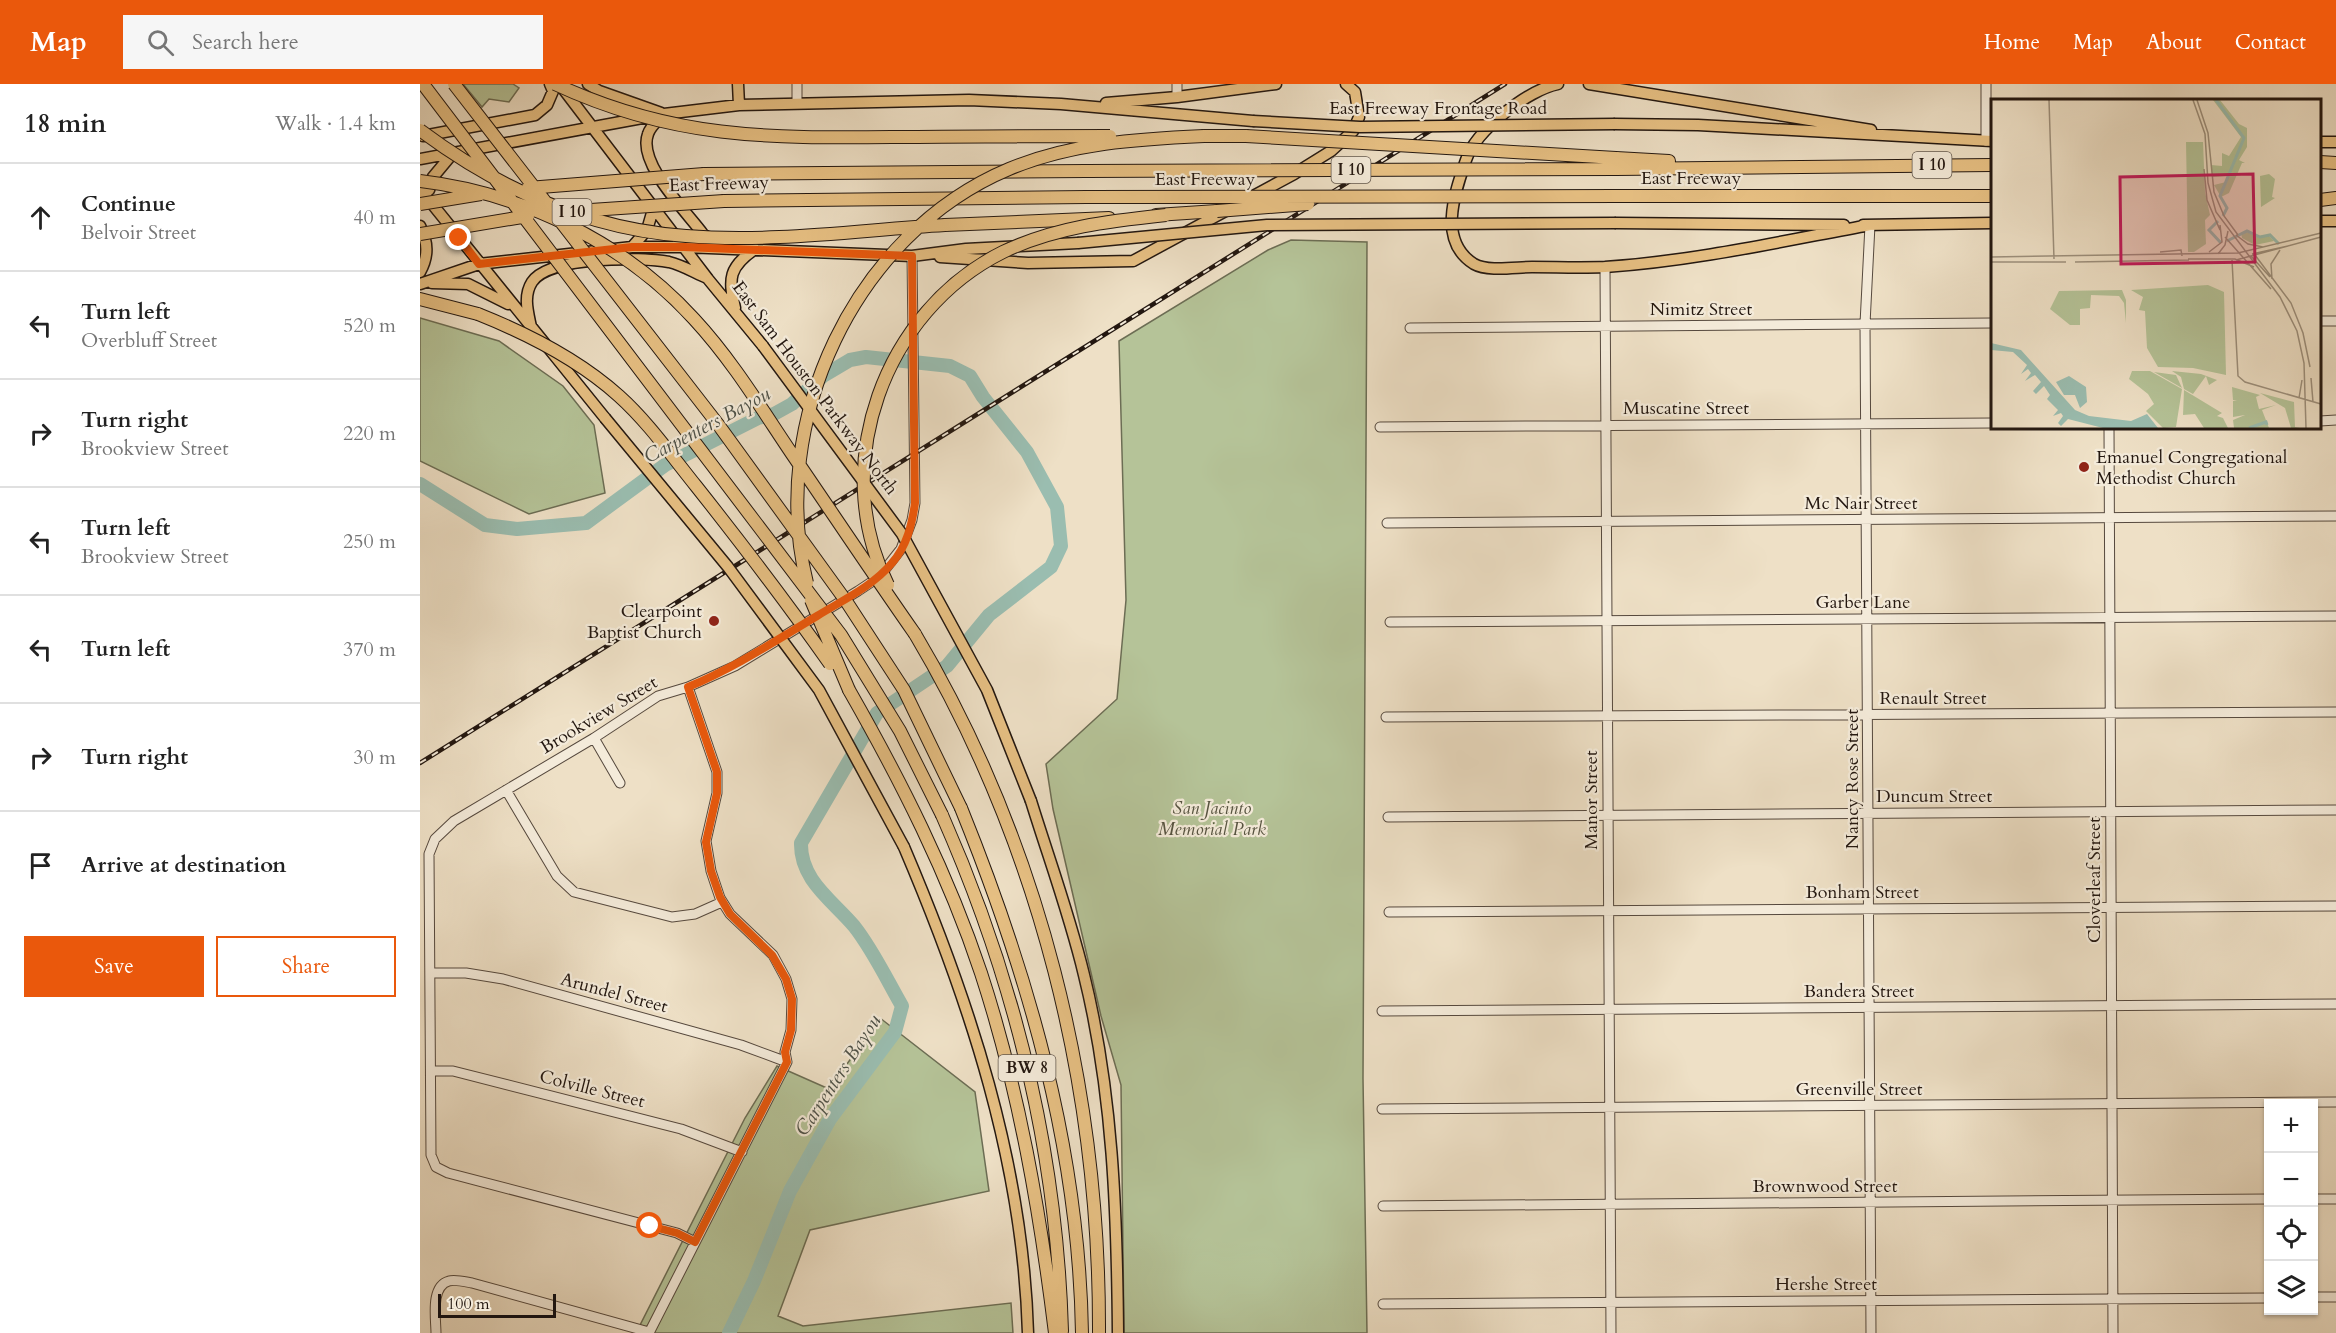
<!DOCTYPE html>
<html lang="en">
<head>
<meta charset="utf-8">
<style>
  body { margin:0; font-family:Cardo,serif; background:#f6f6f6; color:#222 }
  .controls { position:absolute; right:18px; bottom:18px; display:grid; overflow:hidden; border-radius:0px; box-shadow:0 2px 4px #0004 }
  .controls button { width:54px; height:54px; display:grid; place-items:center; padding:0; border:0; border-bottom:2px solid #e0e0e0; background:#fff; color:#222; font:30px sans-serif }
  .scale { position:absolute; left:18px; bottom:15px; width:118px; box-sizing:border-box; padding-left:6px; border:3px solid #231710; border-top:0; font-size:16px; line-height:21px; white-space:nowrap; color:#231710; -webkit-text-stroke:4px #f4ebda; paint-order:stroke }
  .stop { position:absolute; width:18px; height:18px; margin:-14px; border:4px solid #ea580c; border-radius:50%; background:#fff }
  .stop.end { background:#ea580c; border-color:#fff; box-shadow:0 2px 6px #0008 }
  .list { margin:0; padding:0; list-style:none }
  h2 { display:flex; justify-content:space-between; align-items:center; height:78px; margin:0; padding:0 24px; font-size:26px }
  h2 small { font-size:20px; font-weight:400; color:#767676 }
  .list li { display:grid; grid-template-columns:39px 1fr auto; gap:18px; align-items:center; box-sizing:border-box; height:108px; padding:0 24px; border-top:2px solid #e0e0e0 }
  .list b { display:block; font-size:22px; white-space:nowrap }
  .list p { margin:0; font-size:20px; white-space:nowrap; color:#767676 }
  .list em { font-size:20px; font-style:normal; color:#767676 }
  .actions { display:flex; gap:12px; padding:18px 24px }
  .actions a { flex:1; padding:14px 0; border:2px solid #ea580c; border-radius:0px; text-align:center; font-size:21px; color:#ea580c }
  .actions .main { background:#ea580c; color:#fff }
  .icon { flex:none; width:33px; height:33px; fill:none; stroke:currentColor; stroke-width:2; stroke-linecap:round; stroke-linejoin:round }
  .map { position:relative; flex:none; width:1916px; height:1249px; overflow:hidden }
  header { display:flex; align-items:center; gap:36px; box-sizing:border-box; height:84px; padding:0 30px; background:#ea580c; color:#fff }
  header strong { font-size:28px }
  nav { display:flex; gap:33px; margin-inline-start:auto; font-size:21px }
  .search { width:420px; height:54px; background:#f6f6f6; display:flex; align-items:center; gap:15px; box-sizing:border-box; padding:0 21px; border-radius:0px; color:#767676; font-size:22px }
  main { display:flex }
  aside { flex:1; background:#fff }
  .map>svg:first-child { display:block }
  .green { fill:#b5c398; stroke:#6c6d54; stroke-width:1.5 }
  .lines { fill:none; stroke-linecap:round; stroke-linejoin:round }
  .river { stroke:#9abdb0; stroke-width:14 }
  .minor-casing { stroke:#56493e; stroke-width:11 }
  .major-casing { stroke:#231710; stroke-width:13 }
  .highway-casing { stroke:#231710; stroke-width:14 }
  .minor { stroke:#f4ebda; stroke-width:9 }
  .major { stroke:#e7c083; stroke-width:10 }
  .highway { stroke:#e7c083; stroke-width:12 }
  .rail-casing { stroke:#231710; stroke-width:4.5 }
  .rail { stroke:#f4ebda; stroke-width:2; stroke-dasharray:7; stroke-linecap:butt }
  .major-bridge-casing { stroke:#231710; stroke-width:13; stroke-linecap:butt }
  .highway-bridge-casing { stroke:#231710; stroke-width:14; stroke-linecap:butt }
  .major-bridge { stroke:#e7c083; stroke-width:10 }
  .highway-bridge { stroke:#e7c083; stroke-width:12 }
  .route { stroke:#ea580c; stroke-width:8 }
  .poi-dot { fill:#8f2418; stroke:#f4ebda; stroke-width:2 }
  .labels { text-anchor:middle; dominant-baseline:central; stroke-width:4.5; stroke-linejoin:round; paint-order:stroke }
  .shield { fill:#f4ebda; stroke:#62574d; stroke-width:1.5 }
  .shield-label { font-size:16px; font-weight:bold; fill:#231710 }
  .street-label { font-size:18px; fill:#231710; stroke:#f4ebda }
  .poi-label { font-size:18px; fill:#231710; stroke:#f4ebda; text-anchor:start }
  .park-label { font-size:18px; font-style:italic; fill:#565340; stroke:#f4ebda }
  .water-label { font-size:20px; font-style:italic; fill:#4d5148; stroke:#f4ebda }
  .inset-river { fill:none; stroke:#9abdb0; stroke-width:3 }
  .inset-road { fill:none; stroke:#9d907d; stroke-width:1.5 }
  .view { fill:#c2185b; fill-opacity:0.15; stroke:#c2185b; stroke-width:3 }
  .inset-edge { fill:none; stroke:#231710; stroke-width:3 }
</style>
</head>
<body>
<header>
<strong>Map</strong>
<div class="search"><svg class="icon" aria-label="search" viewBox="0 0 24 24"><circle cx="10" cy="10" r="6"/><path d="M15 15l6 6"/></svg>Search here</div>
<nav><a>Home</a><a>Map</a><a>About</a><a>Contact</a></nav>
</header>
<main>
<aside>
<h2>18 min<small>Walk · 1.4 km</small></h2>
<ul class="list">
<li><svg class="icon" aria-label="ahead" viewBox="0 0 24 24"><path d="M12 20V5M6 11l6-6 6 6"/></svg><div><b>Continue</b><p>Belvoir Street</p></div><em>40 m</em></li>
<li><svg class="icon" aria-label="left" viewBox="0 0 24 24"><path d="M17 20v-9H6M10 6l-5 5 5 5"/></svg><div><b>Turn left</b><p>Overbluff Street</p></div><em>520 m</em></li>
<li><svg class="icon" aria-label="right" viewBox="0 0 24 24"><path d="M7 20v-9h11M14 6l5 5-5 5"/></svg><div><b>Turn right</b><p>Brookview Street</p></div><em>220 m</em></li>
<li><svg class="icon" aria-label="left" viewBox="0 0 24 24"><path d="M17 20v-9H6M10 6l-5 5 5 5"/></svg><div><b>Turn left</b><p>Brookview Street</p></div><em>250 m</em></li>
<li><svg class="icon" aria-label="left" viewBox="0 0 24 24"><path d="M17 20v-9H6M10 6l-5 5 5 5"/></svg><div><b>Turn left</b></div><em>370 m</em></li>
<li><svg class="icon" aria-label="right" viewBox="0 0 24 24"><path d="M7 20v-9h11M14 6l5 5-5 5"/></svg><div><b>Turn right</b></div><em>30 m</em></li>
<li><svg class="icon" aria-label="arrive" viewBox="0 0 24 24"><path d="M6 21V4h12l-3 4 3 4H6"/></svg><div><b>Arrive at destination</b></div></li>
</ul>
<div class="actions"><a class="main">Save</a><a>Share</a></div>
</aside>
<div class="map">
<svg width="1916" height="1249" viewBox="0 0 1916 1249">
  <rect width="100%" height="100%" fill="#eee0c6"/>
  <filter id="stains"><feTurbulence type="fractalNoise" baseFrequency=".00333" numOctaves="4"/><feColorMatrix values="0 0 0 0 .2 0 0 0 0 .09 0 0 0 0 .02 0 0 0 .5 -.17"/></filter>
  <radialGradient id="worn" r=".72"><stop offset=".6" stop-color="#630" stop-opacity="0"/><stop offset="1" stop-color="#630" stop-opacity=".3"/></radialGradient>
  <!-- green -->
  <path class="green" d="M43 0H93L99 4 89 18 69 15 62 23Z
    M871 156 947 158 943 995 947 1249H704L701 1001 681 932 633 725 626 680 697 615 706 516 699 257 848 166Z
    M0 234 79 257 143 302 174 341 185 409 109 430 0 377Z
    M460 934 555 1008 569 1107 390 1146 358 1232 383 1242 591 1219 593 1249H216L325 1034 357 982 409 1005Z"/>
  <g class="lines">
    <!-- river -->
    <path class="river" d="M0 400 65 441 97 445 166 439 245 381 338 334 354 330 372 320 403 292 430 276 446 273 530 282 550 292 563 313 607 368 637 423 641 462 631 483 569 531 527 582 457 629 381 759C380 796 412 816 434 842 453 866 467 896 482 922L475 948 410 1035 370 1107 334 1197 309 1249"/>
    <defs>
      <path id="minor" d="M1566 0V57
        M757 13V0
        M377 19V0
        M1450 141 1445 240 1451 1249
        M1185 183 1191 1249
        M1900 237H1916
        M990 244 1572 239
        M1900 337 1916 336
        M960 343 1572 339
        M1689 344 1693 1249
        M967 439 1916 432
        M970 538 1916 532
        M966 633 1916 628
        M174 654 200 699
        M86 706 137 792 154 808 252 833 275 830 302 818
        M968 733 1916 726
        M969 828 1916 822
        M10 889H46L83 895 321 961 367 978
        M962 927 1916 920
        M11 987H33L261 1045 322 1068
        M962 1025 1916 1018
        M1894 1115H1916
        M963 1122 1848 1115
        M275 1158 257 1149 28 1089 16 1083 11 1071 9 770 15 755 34 737 174 654 238 612 268 603 315 582 438 507 459 493 481 465 492 436 495 419 492 172
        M1894 1213H1916
        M963 1220 1848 1214
        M16 1249C16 1235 10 1202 29 1197 35 1195 46 1198 52 1199L229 1248
        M229 1249 367 978 365 968 371 946 372 915 366 895 353 871 310 830 300 814 291 787 286 757 297 709V688L268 603"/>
      <path id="major" d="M168 0 179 7 241 29
        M318 0 319 21
        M1138 0C1108 6 1056 46 1046 76 1035 108 1017 157 1054 180 1068 188 1096 183 1112 183 1136 183 1161 184 1185 183 1274 177 1363 157 1450 141
        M1169 0 1451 46
        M141 2 288 195 343 262
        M686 19 757 13 856 0
        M242 32C237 37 230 43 228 50 217 79 266 127 283 150L291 156
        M1195 40 1278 41 1572 57
        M3 52 115 31 127 21 133 7 130 0
        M1900 58H1916
        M0 75 244 30 319 21 549 16 641 20 833 37
        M0 105 185 334
        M9 106 13 93 33 69
        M1900 137H1916
        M1196 139 1424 141
        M1443 141 1572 139
        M0 142C8 158 9 172 0 188
        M212 163 227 146 234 122
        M520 173 608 179 713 177 874 90 911 67 933 47 939 33 935 8 926 0
        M12 199 48 200 88 220
        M0 200 59 180 212 163H264L492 172 546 165 658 159
        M315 224C308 194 309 183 335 165
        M111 243C108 228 103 212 112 198 129 172 221 173 249 178 262 181 275 189 287 194
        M611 717C629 775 650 832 664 891 693 1008 697 1129 698 1249
        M484 763C550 918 603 1079 608 1249"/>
      <path id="highway" d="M784 52H826
        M1196 74 1249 77
        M1900 78 1916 79
        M1196 85 1572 81
        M284 90 666 87
        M1197 112H1572
        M1900 116 1916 114
        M304 117 666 113
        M736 131 797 127
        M525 141 689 134
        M0 215 58 230
        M495 550C620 760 680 1005 679 1249
        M429 606C481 697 528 790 561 889 599 1005 620 1128 635 1249
        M541 724C609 892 659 1066 662 1249
        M522 731C594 894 637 1069 642 1247"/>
    </defs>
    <!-- minor casing -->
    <use href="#minor" class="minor-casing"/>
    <!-- major casing -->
    <use href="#major" class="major-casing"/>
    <!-- highway casing -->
    <use href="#highway" class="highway-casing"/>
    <!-- minor -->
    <use href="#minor" class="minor"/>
    <!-- major -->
    <use href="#major" class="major"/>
    <!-- highway -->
    <use href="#highway" class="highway"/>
    <defs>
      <path id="rail" d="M0 679 1085 0"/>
    </defs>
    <!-- rail casing -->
    <use href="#rail" class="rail-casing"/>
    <!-- rail -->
    <use href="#rail" class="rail"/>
    <defs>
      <path id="major-bridge" d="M833 37 940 43 1195 40
        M658 159 847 141 1196 139
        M343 262 482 450 567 606 611 717
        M185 334 308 483 399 606 484 763"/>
      <path id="highway-bridge" d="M3 0 421 551 480 647 522 731
        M34 0 300 343 426 517 484 606 541 724
        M135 0C257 57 355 54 486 53 554 52 622 52 690 52
        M0 46C79 105 167 145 266 152 352 159 440 146 525 141
        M826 52 1196 74
        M666 87 1196 85
        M0 97C102 109 204 158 274 235 312 276 341 324 372 370 413 430 453 490 495 550
        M108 104 284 90
        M666 113 1197 112
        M0 120 61 110
        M156 127 304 117
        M797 127 888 120
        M0 150 108 132
        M58 230C108 250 158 275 199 312 228 338 251 371 276 402 322 460 367 519 410 580
        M387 499C347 339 434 150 589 85 651 59 718 55 784 52
        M468 501C408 381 464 227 583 168 635 143 690 137 746 131
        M391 516 429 606"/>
    </defs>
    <!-- major-bridge casing -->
    <use href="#major-bridge" class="major-bridge-casing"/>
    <!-- highway-bridge casing -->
    <use href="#highway-bridge" class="highway-bridge-casing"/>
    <!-- major-bridge -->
    <use href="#major-bridge" class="major-bridge"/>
    <!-- highway-bridge -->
    <use href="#highway-bridge" class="highway-bridge"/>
  </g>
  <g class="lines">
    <!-- route -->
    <path class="route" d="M39 154 59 180 212 163H264L492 172 495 419C492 440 487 462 472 479 453 502 423 516 397 532 355 557 314 584 268 603L297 688V709L286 758 291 787 300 813 310 830 352 871 366 895 372 915 371 946 365 968 367 978 275 1158 257 1149 230 1142"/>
  </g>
  <!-- markers -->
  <g class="poi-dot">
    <circle cx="1664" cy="383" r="6"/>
    <circle cx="294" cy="537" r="6"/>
  </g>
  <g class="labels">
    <!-- shield labels -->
    <g class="shield">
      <rect x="1492.5" y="68" width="39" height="26" rx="4.5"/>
      <rect x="911.5" y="73" width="39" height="26" rx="4.5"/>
      <rect x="132.5" y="115" width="39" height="26" rx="4.5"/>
      <rect x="578.5" y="971" width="57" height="26" rx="4.5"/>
    </g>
    <g class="shield-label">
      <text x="1512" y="81">I 10</text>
      <text x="931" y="86">I 10</text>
      <text x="152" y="128">I 10</text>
      <text x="607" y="984">BW 8</text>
    </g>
    <!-- street labels -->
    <g class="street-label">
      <text x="1018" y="24">East Freeway Frontage Road</text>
      <text x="1271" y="94">East Freeway</text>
      <text x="785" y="95">East Freeway</text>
      <text transform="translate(299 100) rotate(-2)">East Freeway</text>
      <text x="1281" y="225">Nimitz Street</text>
      <text transform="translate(395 304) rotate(53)">East Sam Houston Parkway North</text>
      <text x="1266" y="324">Muscatine Street</text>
      <text x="1441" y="419">Mc Nair Street</text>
      <text x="1443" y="518">Garber Lane</text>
      <text x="1513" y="614">Renault Street</text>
      <text transform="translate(179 631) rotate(-31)">Brookview Street</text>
      <text transform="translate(1432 695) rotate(-90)">Nancy Rose Street</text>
      <text x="1514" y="712">Duncum Street</text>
      <text transform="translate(1171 716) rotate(-90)">Manor Street</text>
      <text transform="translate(1674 796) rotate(-90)">Cloverleaf Street</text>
      <text x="1442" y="808">Bonham Street</text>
      <text x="1439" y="907">Bandera Street</text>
      <text transform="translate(194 909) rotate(15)">Arundel Street</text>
      <text transform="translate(172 1005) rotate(14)">Colville Street</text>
      <text x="1439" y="1005">Greenville Street</text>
      <text x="1405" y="1102">Brownwood Street</text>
      <text x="1406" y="1200">Hershe Street</text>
    </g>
    <!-- poi labels -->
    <g class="poi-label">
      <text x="1676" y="373">Emanuel Congregational<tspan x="1676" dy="21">Methodist Church</tspan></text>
      <text x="282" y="527" text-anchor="end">Clearpoint<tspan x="282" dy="21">Baptist Church</tspan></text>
    </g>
    <!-- park labels -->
    <g class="park-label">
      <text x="792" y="724">San Jacinto<tspan x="792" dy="21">Memorial Park</tspan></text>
    </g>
    <!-- water labels -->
    <g class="water-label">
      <text transform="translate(287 341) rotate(-28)">Carpenters Bayou</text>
      <text transform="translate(418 991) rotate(-57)">Carpenters Bayou</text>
    </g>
  </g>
  <!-- overview -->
  <g transform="translate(1571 15)">
    <rect width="330" height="330" fill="#eee0c6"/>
    <path d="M222 1H229L248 25 256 29V48L248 61 254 64H251L238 94 230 98 223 86 235 83 237 77 221 78 220 66 231 67V54L238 57 250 38ZM195 43H212L214 93 219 116 214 121 215 145 203 153H197ZM278 75 284 80 281 98 284 99 270 108 269 77ZM256 133 269 139 277 136 283 142 264 146 251 139 250 134ZM217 186 233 193 235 276 202 269 167 268 156 249 154 212 148 211 152 198 140 191ZM131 191 135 201V224L133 204 128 197 100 196 99 209 89 210V226H79L59 210 68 192ZM141 272H159L191 290 185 328 172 329 155 312 163 305 157 295 138 280ZM181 272 210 275 226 281 218 286 215 277 202 295 193 290 190 278ZM163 273 185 276 191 289ZM241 288 269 296 265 298 268 310 285 306 271 311 278 329H243L242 321 254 316 242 318V302L246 301H242ZM193 291 231 314 226 317 232 319 237 329H213L204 315 192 316ZM269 294 303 303 304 328 309 329H300L294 309Z" fill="#b5c398"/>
    <path d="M0 244 30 251 84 311 98 317 140 322 156 315 167 329H112L77 320 70 327 67 324 72 317 70 314 62 317 67 311 56 300 59 296 53 287 45 295 42 292 50 283 44 276 34 282 40 274 37 270 30 275 36 266 22 253 0 251ZM78 277 95 288 96 303 89 309 84 296H73L65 283Z" fill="#9abdb0"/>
    <path class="inset-river" d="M225 1 253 39 229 97 236 109 232 117M227 122 218 131 230 144M236 142 256 132 269 138 279 136 288 145M258 329 275 323 276 326"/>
    <path class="inset-road" d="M58 1 63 160M202 1 214 35 217 84 225 113 289 198 306 232 313 264 315 329M206 1 217 34 223 93 233 117 247 136M213 70 216 101 229 131M245 136 257 145 272 148M234 138 280 190M169 153 190 151 191 157M218 153 231 143 229 126M227 155 234 146 237 132M261 155 297 147M264 156 300 204 312 234 319 268M260 157 279 178M0 158 247 154 330 134M197 160H244L263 168M241 161 247 277 254 283 330 305M245 161 330 138M0 163H75M84 163 198 161M281 180 280 165 289 151M320 279 322 303M308 299 311 281"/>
    <path class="view" d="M262 75 264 163 130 165 129 78Z"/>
    <rect width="330" height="330" class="inset-edge"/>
  </g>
  <rect width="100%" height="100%" filter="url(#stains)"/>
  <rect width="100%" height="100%" fill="url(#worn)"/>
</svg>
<div class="controls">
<button>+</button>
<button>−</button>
<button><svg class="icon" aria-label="locate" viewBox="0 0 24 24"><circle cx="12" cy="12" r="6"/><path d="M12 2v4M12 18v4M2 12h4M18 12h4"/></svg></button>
<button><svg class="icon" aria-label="layers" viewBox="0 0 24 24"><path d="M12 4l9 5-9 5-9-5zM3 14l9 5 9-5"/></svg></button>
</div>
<div class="scale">100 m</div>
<div class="stop" style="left:230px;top:1142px"></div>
<div class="stop end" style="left:39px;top:154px"></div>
</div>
</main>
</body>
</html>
